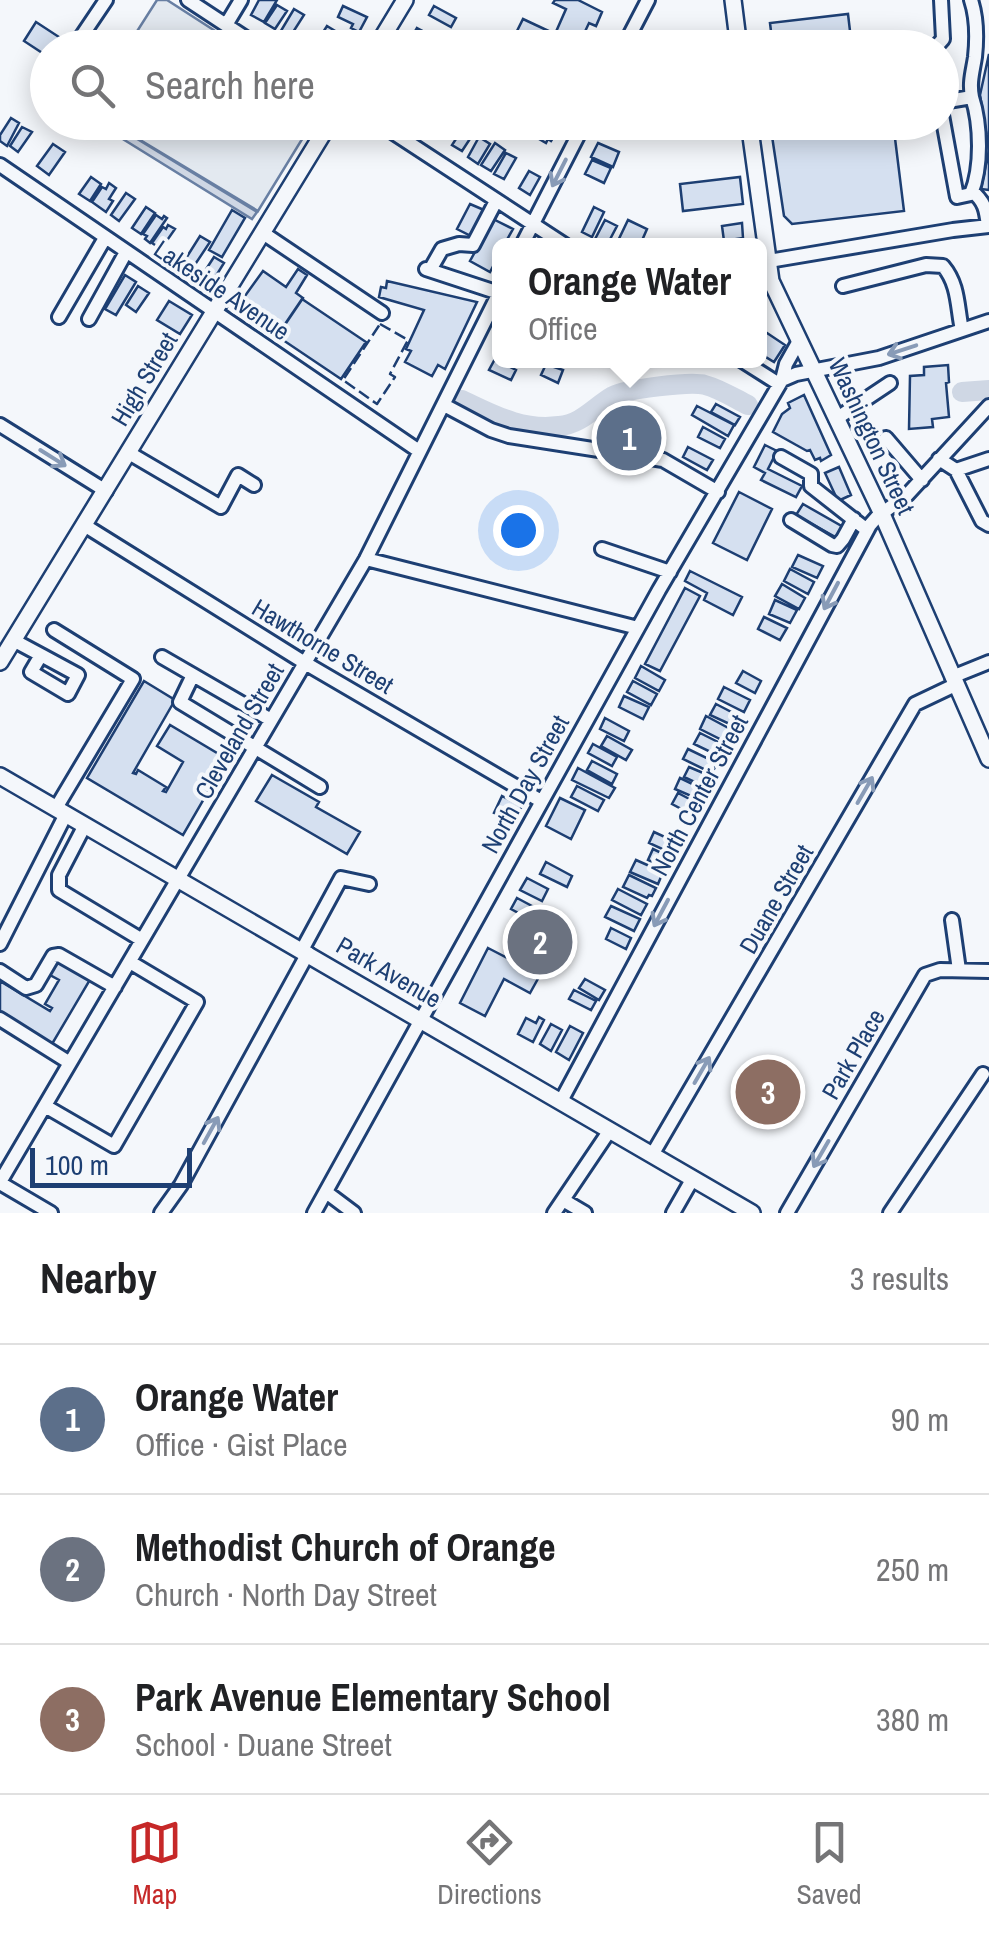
<!DOCTYPE html>
<html lang="en">
<head>
<meta charset="utf-8">
<style>
  body { margin:0; font-family:"Archivo Narrow",sans-serif; background:#f6f6f6; color:#202124 }
  .scale { position:absolute; left:30px; bottom:25px; width:162px; box-sizing:border-box; padding-left:10px; border:5px solid #1d3f73; border-top:0; font-size:28px; line-height:35px; white-space:nowrap; color:#1d3f73; -webkit-text-stroke:8px #f4f7fb; paint-order:stroke }
  .you { position:absolute; left:518px; top:530px; width:35px; height:35px; margin:-25px; border:8px solid #fff; border-radius:50%; background:#1a73e8; box-shadow:0 0 0 15px #1a73e833 }
  .badge { display:grid; place-items:center; width:65px; height:65px; border-radius:50%; background:#c62828; color:#fff; font-size:32px; font-weight:700 }
  .pin { position:absolute; translate:-50% -50%; border:5px solid #fff; box-shadow:0 2px 10px #0006 }
  .popup { position:absolute; left:492px; top:238px; width:275px; height:130px; box-sizing:border-box; display:grid; place-content:center; border-radius:15px; background:#fff; filter:drop-shadow(0 2px 8px #0005); font-size:32px; white-space:nowrap; color:#757577 }
  .popup b { font-size:38px; color:#202124 }
  .popup::after { content:''; position:absolute; left:50%; top:100%; margin-left:-20px; border:20px solid transparent; border-top-color:#fff }
  .list { margin:0; padding:0; list-style:none }
  h2 { display:flex; justify-content:space-between; align-items:center; height:130px; margin:0; padding:0 40px; font-size:42px }
  h2 small { font-size:32px; font-weight:400; color:#757577 }
  .list li { display:grid; grid-template-columns:65px 1fr auto; gap:30px; align-items:center; box-sizing:border-box; height:150px; padding:0 40px; border-top:2px solid #e0e0e0 }
  .list b { display:block; font-size:38px; white-space:nowrap }
  .list p { margin:0; font-size:32px; white-space:nowrap; color:#757577 }
  .list em { font-size:32px; font-style:normal; color:#757577 }
  .icon { flex:none; width:55px; height:55px; fill:none; stroke:currentColor; stroke-width:2; stroke-linecap:round; stroke-linejoin:round }
  .map { position:relative; flex:none; width:989px; height:1213px; overflow:hidden }
  .search { position:absolute; background:#fff; box-shadow:0 5px 25px #0003; left:30px; right:30px; top:30px; height:110px; display:flex; align-items:center; gap:25px; box-sizing:border-box; padding:0 35px; border-radius:55px; color:#757577; font-size:38px }
  .sheet { height:580px; background:#fff }
  nav { display:flex; justify-content:space-around; align-items:center; box-sizing:border-box; height:140px; border-top:2px solid #e0e0e0; background:#fff; font-size:28px; color:#757577 }
  nav a { display:grid; justify-items:center; gap:5px }
  nav .on { color:#c62828 }
  .map>svg:first-child { display:block }
  .green { fill:#e3e9f0; stroke:#687fa3; stroke-width:2.5 }
  .water { fill:#cfd7e4; stroke:#687fa3; stroke-width:2.5 }
  .lines { fill:none; stroke-linecap:round; stroke-linejoin:round }
  .river { stroke:#cfd7e4; stroke-width:20 }
  .building { fill:#d5e0f0; stroke:#1d3f73; stroke-width:2.5 }
  .minor-casing { stroke:#1d3f73; stroke-width:18 }
  .major-casing { stroke:#1d3f73; stroke-width:20 }
  .minor { stroke:#f4f7fb; stroke-width:12 }
  .major { stroke:#f4f7fb; stroke-width:15 }
  .fence { stroke:#1d3f73; stroke-width:2.5; stroke-dasharray:12 5; stroke-linecap:butt }
  .oneway { stroke:#889bb7 }
  .labels { text-anchor:middle; dominant-baseline:central; stroke-width:8; stroke-linejoin:round; paint-order:stroke }
  .street-label { font-size:25px; fill:#1d3f73; stroke:#f4f7fb }
</style>
</head>
<body>
<div class="map">
<svg width="989" height="1213" viewBox="0 0 989 1213">
  <rect width="100%" height="100%" fill="#f4f7fb"/>
  <!-- green -->
  <path class="green" d="M157 0H167L240 47H127Z
    M112 123H312L258 211Z"/>
  <!-- water -->
  <path class="water" d="M97 123H111L257 212 252 219Z"/>
  <g class="lines">
    <!-- river -->
    <path class="river" d="M962 392 989 390
      M462 400C494 415 522 431 559 426 582 424 594 407 613 396 626 389 691 381 705 385 720 389 734 398 748 405"/>
  </g>
  <!-- building -->
  <path class="building" d="M259 0H277L264 22 251 15Z
    M555 0H578L602 12 596 26 589 23 581 40 584 41 582 46 577 44 575 48 509 47 523 19 555 34 566 9 553 3Z
    M277 5 287 11 275 29 265 23Z
    M343 6 367 17 359 32 351 28 353 24 338 17Z
    M434 6 456 18 451 27 429 15Z
    M294 9 304 15 288 40 279 34Z
    M848 14 852 48H773L770 23Z
    M36 22 59 37 52 48H48L47 56 24 41Z
    M327 26 350 40 346 48H313Z
    M417 28 440 40 436 48H428L411 38Z
    M989 54V190L981 189 989 150 980 95Z
    M11 118 19 123 7 146 0 141V135Z
    M467 122H481L462 151 452 145Z
    M522 122H537L555 135 551 141 548 139 546 143 522 129 525 124Z
    M836 122H893L904 211 792 224 784 216 772 136 783 129Z
    M22 127 32 132 18 152 10 146Z
    M479 137 490 144 478 164 468 157Z
    M495 143 505 150 491 171 481 165Z
    M598 143 619 152 613 167 591 157Z
    M53 144 65 152 49 175 37 166Z
    M506 153 516 158 504 179 494 174Z
    M592 160 611 168 604 183 585 174Z
    M529 171 540 177 530 195 519 188Z
    M91 177 101 184 90 201 79 194Z
    M740 177 743 204 683 211 680 184Z
    M109 183 116 188 109 199 113 201 106 212 92 202 102 187 106 189Z
    M126 193 135 199 119 221 111 215Z
    M470 204 484 210 471 236 457 229Z
    M146 207 155 213 141 234 132 228Z
    M594 207 604 212 592 237 582 232Z
    M232 210 245 218 222 257 209 250Z
    M156 215 162 219 164 216 167 218 150 243 145 239 147 236 143 234Z
    M493 219 513 229 504 245H499V255L490 272 470 261Z
    M605 220 617 226 607 245H598L593 243Z
    M628 220 647 229 640 245H616Z
    M742 223 743 238 724 241 722 226Z
    M168 225 175 229 161 249 152 243 163 227 166 229Z
    M200 236 210 242 192 269 183 263Z
    M214 257 224 263 211 284 201 277Z
    M298 269 307 275 296 293 303 298 278 335 237 307 263 271 286 287Z
    M125 275 136 282 116 315 105 309Z
    M387 281 477 302 445 369 438 365 432 376 405 362 411 351 406 349 424 310 379 297 381 287 386 288Z
    M138 286 149 293 136 312 126 305Z
    M302 299 366 342 341 379 277 336Z
    M169 301 192 315 180 334 157 320Z
    M764 331 785 345 774 362 759 353V339Z
    M495 359 516 370 511 380 489 370Z
    M548 360 556 363 554 367 563 370 558 383 541 375Z
    M948 365 949 382 946 383 949 417 932 419 933 427 909 429 910 376 924 375V367Z
    M804 395 831 455 821 461 820 458 815 460 810 450 807 451 773 432 782 414 790 408 788 403Z
    M716 404 740 417 735 425 711 412Z
    M697 406 734 425 728 436 692 415Z
    M703 427 725 439 720 448 698 437Z
    M765 445 777 451 768 469 802 486 796 497 761 480 765 473 754 467Z
    M688 447 713 460 707 470 683 457Z
    M839 467 851 495 838 501 825 473Z
    M739 492 772 509 747 560 713 543Z
    M803 504 845 528 839 539 796 515Z
    M798 555 823 566 817 578 792 567Z
    M790 569 814 582 808 594 784 581Z
    M690 571 742 597 733 615 704 600 707 593 685 581Z
    M782 584 805 598 799 609 775 596Z
    M685 588 700 596 660 671 645 664Z
    M775 600 797 610 790 623 769 614Z
    M764 617 787 628 780 640 758 629Z
    M641 666 665 680 659 691 635 678Z
    M743 671 761 681 755 693 736 683Z
    M144 681 175 700 133 773 136 774 138 770 166 787 163 791 166 792 183 762 157 746 170 725 227 759 183 835 87 778Z
    M633 681 657 694 651 705 627 692Z
    M724 687 750 700 744 712 718 699Z
    M624 696 649 707 643 719 619 707Z
    M716 704 739 716 734 726 710 715Z
    M706 716 734 731 728 743 700 729Z
    M605 718 629 731 624 741 600 729Z
    M700 733 726 746 721 757 694 744Z
    M607 736 632 750 626 760 601 746Z
    M593 744 617 757 612 766 588 753Z
    M688 749 717 763 712 773 683 759Z
    M592 761 617 774 612 784 587 770Z
    M689 767 708 775 703 786 684 777Z
    M578 768 615 788 609 798 572 780Z
    M272 775 319 802 316 807 360 832 347 854 256 801Z
    M680 778 703 789 698 799 675 789Z
    M577 786 604 800 598 811 571 797Z
    M678 793 697 803 691 814 672 804Z
    M502 796 522 806 514 822 494 813Z
    M560 798 585 810 571 839 546 826Z
    M654 832 676 842 671 853 649 843Z
    M653 849 672 858 667 869 648 860Z
    M636 860 663 872 658 884 630 872Z
    M546 862 572 876 567 887 540 874Z
    M629 875 656 888 652 896 649 895 647 898 623 887Z
    M527 878 548 889 542 901 520 890Z
    M618 889 647 904 641 915 612 900Z
    M517 898 545 913 539 924 511 909Z
    M611 906 640 919 634 931 605 917Z
    M611 928 631 938 626 949 606 939Z
    M488 948 540 975 530 993 504 979 485 1016 460 1003Z
    M59 959 91 978 52 1044 0 1014V981L50 1011 52 1008 45 1004 59 980 50 975Z
    M585 979 605 990 599 1000 579 988Z
    M574 990 596 1001 591 1010 569 999Z
    M539 1017 544 1020 533 1042 518 1034 526 1018 536 1023Z
    M551 1024 562 1030 551 1051 540 1044Z
    M570 1026 583 1033 569 1060 556 1052Z"/>
  <g class="lines">
    <defs>
      <path id="minor" d="M188 0 261 48
        M226 25 241 0
        M75 46 106 0
        M623 48 648 0
        M935 48 943 39 941 0
        M942 102 972 97C969 82 973 71 975 57 977 38 977 18 971 0
        M942 115 957 197 971 194C982 167 981 125 972 97
        M377 122 565 245
        M0 165 419 451
        M972 191C985 202 986 210 988 226
        M263 233 382 313
        M522 245 585 122
        M769 261 953 230 989 226
        M426 269 499 293
        M430 270 442 249 459 244 473 245 496 201
        M843 286 926 265 943 266C959 285 957 307 962 330
        M59 317 105 238
        M89 319 126 252
        M741 360 779 384
        M782 380 796 374 879 358 989 321
        M444 405 491 430 509 436 663 460 718 492
        M836 419 890 383
        M0 425 106 491
        M886 438 922 480
        M129 453 221 507 238 475 254 485
        M781 457 811 474V486L867 530
        M939 459 956 470 989 459
        M956 470 982 521 989 525
        M791 520 832 545 837 546 843 539 854 519
        M84 525 305 663 541 801
        M602 549 670 572
        M366 559 638 628
        M54 630 133 679 56 808
        M13 640 41 655 31 672 68 694 78 675 41 655
        M162 657 271 720
        M192 677 180 702 320 787
        M952 677 989 662
        M85 825 59 875V890L142 940
        M952 920 959 970
        M0 944 66 814
        M302 950 341 878 369 884
        M0 971 26 988 36 985 53 956 59 955 115 987
        M0 1019 70 1063
        M561 1101 870 525 877 517 907 495 989 406
        M45 1106 114 1146 197 1002 130 962
        M652 1155 915 704 955 685
        M0 1182 366 559 499 293
        M0 1183 51 1213
        M326 1192 354 1213
        M563 1200 585 1213
        M161 1213 181 1185 308 953
        M314 1213 659 590 782 380 786 364 799 341
        M554 1213 610 1130
        M673 1213 693 1178
        M787 1213 925 975 940 970 989 971
        M890 1213 983 1074"/>
      <path id="major" d="M733 0 739 48
        M376 48 405 0
        M749 122 771 281 882 514 989 759
        M0 662 330 122
        M0 776 752 1213"/>
    </defs>
    <!-- minor casing -->
    <use href="#minor" class="minor-casing"/>
    <!-- major casing -->
    <use href="#major" class="major-casing"/>
    <!-- minor -->
    <use href="#minor" class="minor"/>
    <!-- major -->
    <use href="#major" class="major"/>
    <!-- fence -->
    <path class="fence" d="M380 324 408 340 390 374 395 377 377 404 343 380Z"/>
  </g>
  <!-- one-way arrows -->
  <defs><path id="oneway-shaft" d="M-6 0H5M1.5-3L5.5 0L1.5 3" fill="none" stroke-width="1.6" stroke-linecap="round" stroke-linejoin="round" transform="scale(2.5)"/></defs>
  <g class="oneway">
    <use href="#oneway-shaft" transform="translate(559 173) rotate(117)"/>
    <use href="#oneway-shaft" transform="translate(902 350) rotate(162)"/>
    <use href="#oneway-shaft" transform="translate(53 458) rotate(32)"/>
    <use href="#oneway-shaft" transform="translate(831 596) rotate(118)"/>
    <use href="#oneway-shaft" transform="translate(865 790) rotate(-60)"/>
    <use href="#oneway-shaft" transform="translate(661 913) rotate(118)"/>
    <use href="#oneway-shaft" transform="translate(702 1070) rotate(-60)"/>
    <use href="#oneway-shaft" transform="translate(211 1130) rotate(-61)"/>
    <use href="#oneway-shaft" transform="translate(821 1154) rotate(120)"/>
  </g>
  <g class="labels">
    <!-- street labels -->
    <g class="street-label">
      <text transform="translate(222 290) rotate(34)">Lakeside Avenue</text>
      <text transform="translate(144 379) rotate(-59)">High Street</text>
      <text transform="translate(872 436) rotate(65)">Washington Street</text>
      <text transform="translate(323 646) rotate(31)">Hawthorne Street</text>
      <text transform="translate(239 731) rotate(-60)">Cleveland Street</text>
      <text transform="translate(525 784) rotate(-61)">North Day Street</text>
      <text transform="translate(699 795) rotate(-62)">North Center Street</text>
      <text transform="translate(776 899) rotate(-60)">Duane Street</text>
      <text transform="translate(389 972) rotate(30)">Park Avenue</text>
      <text transform="translate(853 1054) rotate(-60)">Park Place</text>
    </g>
  </g>
</svg>
<div class="scale">100 m</div>
<div class="you"></div>
<div class="pin badge" style="left:629px;top:438px;background:#5c6f8a">1</div>
<div class="popup"><b>Orange Water</b>Office</div>
<div class="pin badge" style="left:540px;top:942px;background:#6b7280">2</div>
<div class="pin badge" style="left:768px;top:1092px;background:#8d6e63">3</div>
<div class="search"><svg class="icon" aria-label="search" viewBox="0 0 24 24"><circle cx="10" cy="10" r="6"/><path d="M15 15l6 6"/></svg>Search here</div>
</div>
<section class="sheet">
<h2>Nearby<small>3 results</small></h2>
<ul class="list">
<li><span class="badge" style="background:#5c6f8a">1</span><div><b>Orange Water</b><p>Office · Gist Place</p></div><em>90 m</em></li>
<li><span class="badge" style="background:#6b7280">2</span><div><b>Methodist Church of Orange</b><p>Church · North Day Street</p></div><em>250 m</em></li>
<li><span class="badge" style="background:#8d6e63">3</span><div><b>Park Avenue Elementary School</b><p>School · Duane Street</p></div><em>380 m</em></li>
</ul>
</section>
<nav>
<a class="on"><svg class="icon" aria-label="map" viewBox="0 0 24 24"><path d="M3 6l6-2 6 2 6-2v14l-6 2-6-2-6 2zM9 4v14M15 6v14"/></svg>Map</a>
<a><svg class="icon" aria-label="directions" viewBox="0 0 24 24"><path d="M12 3l9 9-9 9-9-9zM9 14v-3h6M13 9l2 2-2 2"/></svg>Directions</a>
<a><svg class="icon" aria-label="saved" viewBox="0 0 24 24"><path d="M7 4h10v16l-5-4-5 4z"/></svg>Saved</a>
</nav>
</body>
</html>
